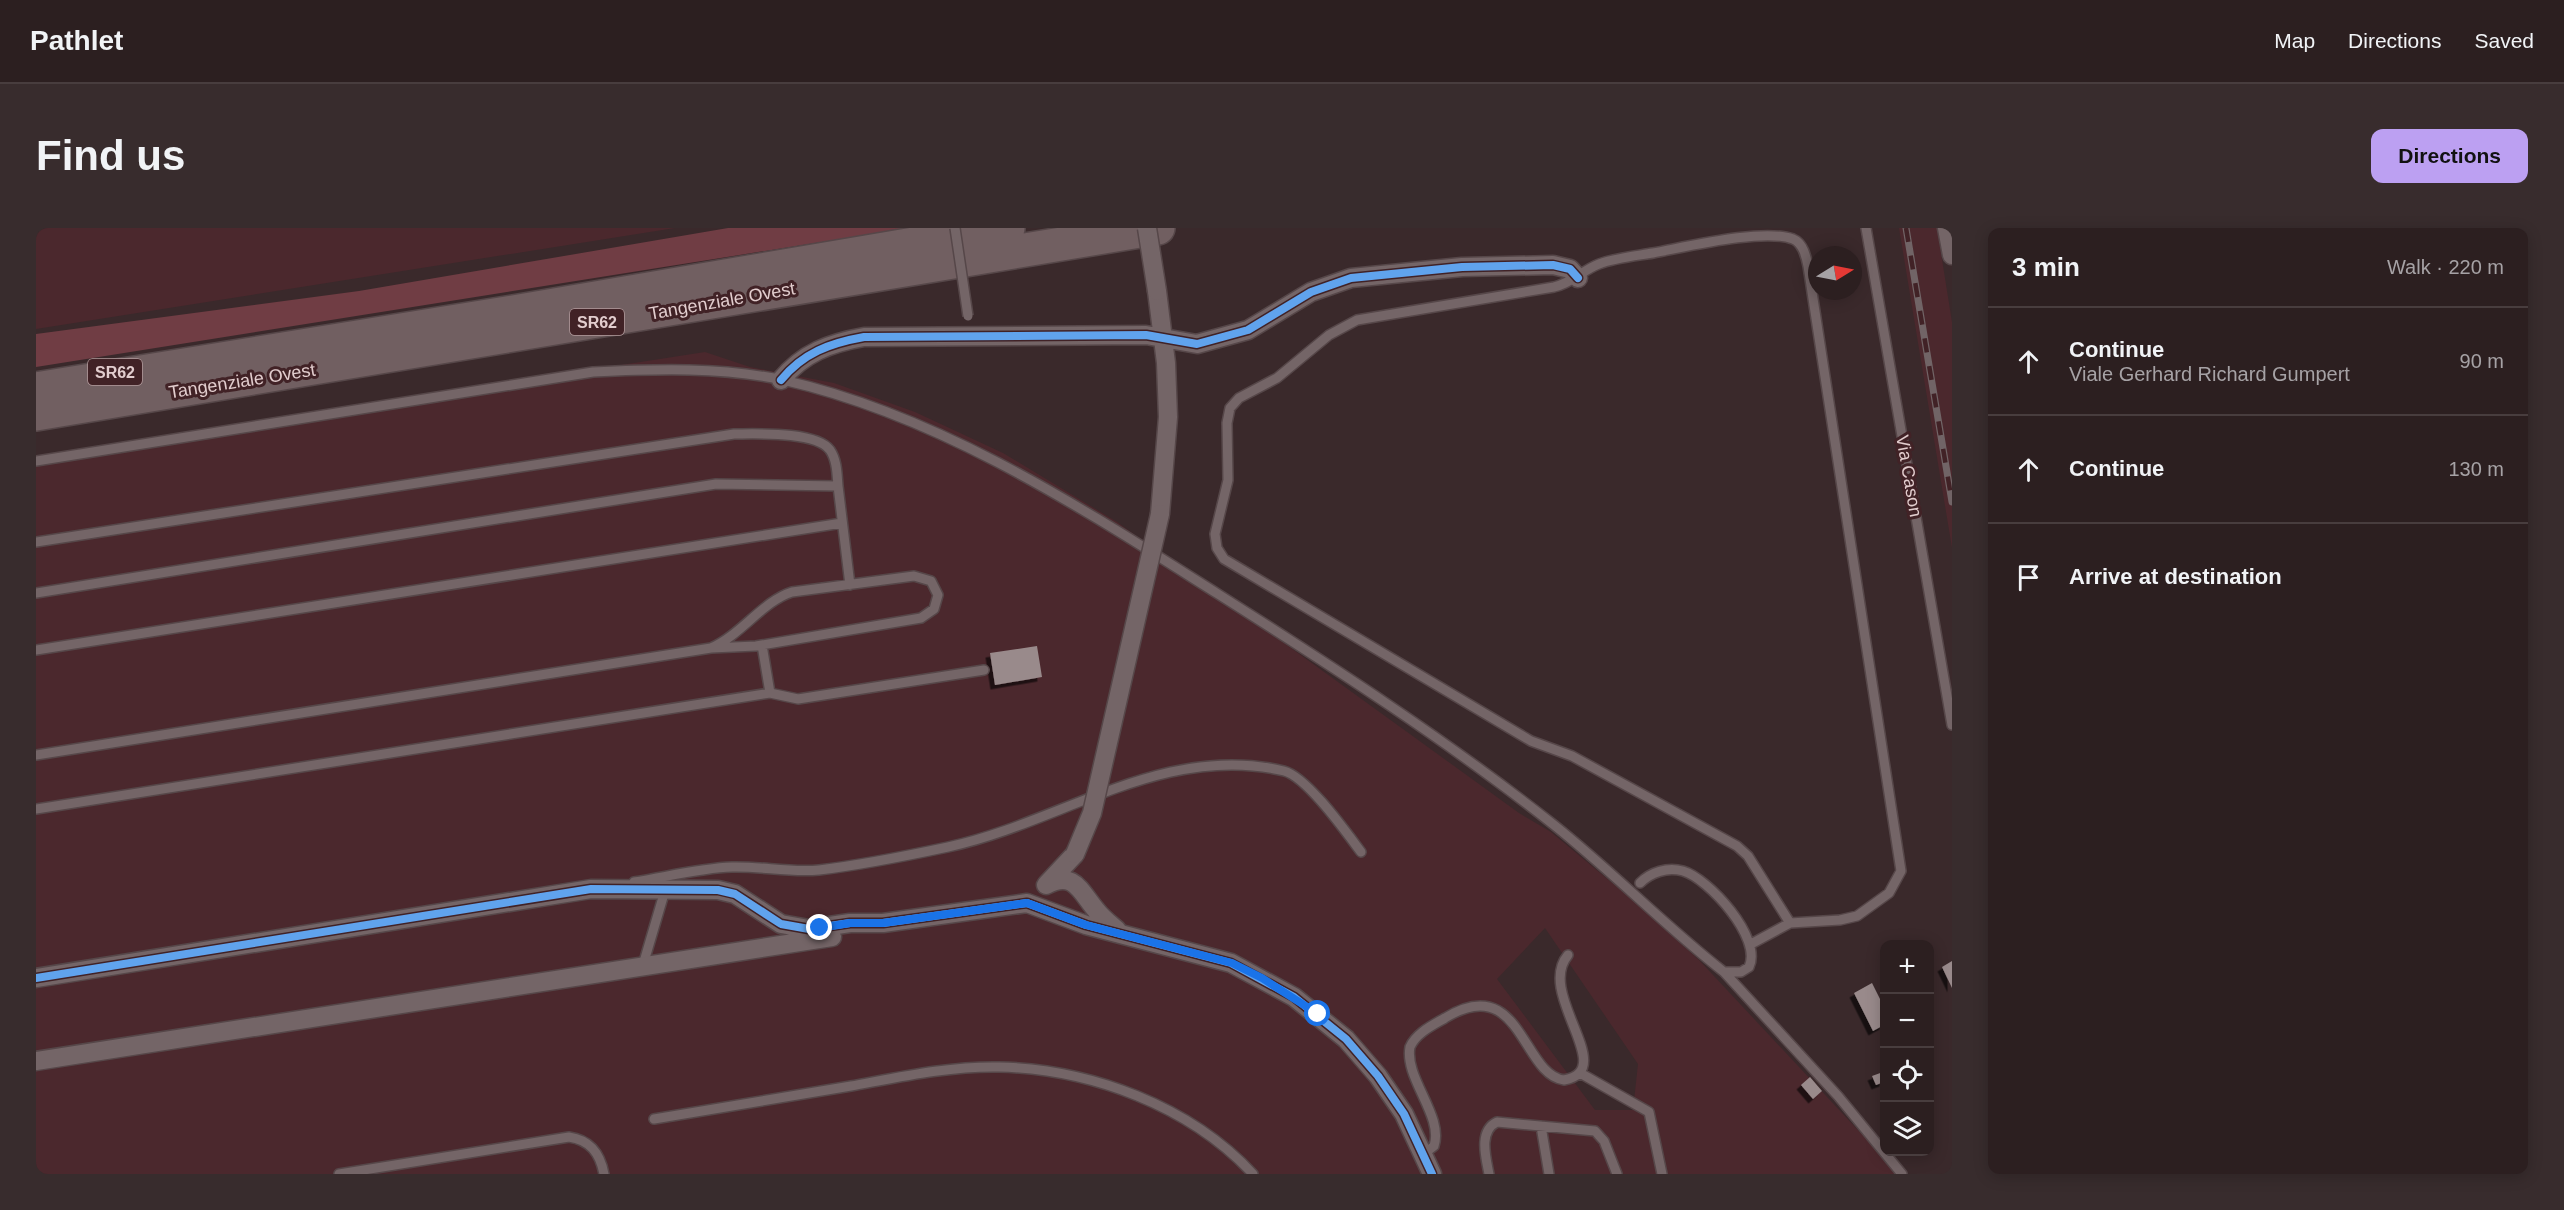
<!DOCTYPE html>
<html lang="en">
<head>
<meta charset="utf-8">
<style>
  body { margin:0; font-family:Helvetica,sans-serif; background:#382c2d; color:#f1f3f6 }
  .controls { position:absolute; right:18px; bottom:18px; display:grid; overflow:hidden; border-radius:12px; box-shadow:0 3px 15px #0003 }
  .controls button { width:54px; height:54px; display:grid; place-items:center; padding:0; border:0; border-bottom:2px solid #483d3e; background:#2c1f20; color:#f1f3f6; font:30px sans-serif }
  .compass { position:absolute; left:1772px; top:18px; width:54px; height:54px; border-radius:50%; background:#2c1f20; box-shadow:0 3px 15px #0003; rotate:80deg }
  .stop { position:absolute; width:18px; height:18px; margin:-14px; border:4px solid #1a73e8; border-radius:50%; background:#fff }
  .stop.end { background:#1a73e8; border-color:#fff; box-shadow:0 2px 6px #0008 }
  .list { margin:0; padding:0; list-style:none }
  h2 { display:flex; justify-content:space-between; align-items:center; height:78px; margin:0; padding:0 24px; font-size:26px }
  h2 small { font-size:20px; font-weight:400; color:#a6a2a5 }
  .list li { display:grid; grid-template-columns:39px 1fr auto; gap:18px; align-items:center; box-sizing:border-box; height:108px; padding:0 24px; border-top:2px solid #483d3e }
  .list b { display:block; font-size:22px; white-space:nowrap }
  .list p { margin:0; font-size:20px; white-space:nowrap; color:#a6a2a5 }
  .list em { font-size:20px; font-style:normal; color:#a6a2a5 }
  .icon { flex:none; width:33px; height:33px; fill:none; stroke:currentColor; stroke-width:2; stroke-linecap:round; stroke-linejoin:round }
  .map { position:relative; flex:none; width:1916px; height:946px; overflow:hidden; border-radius:12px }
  header { display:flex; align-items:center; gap:36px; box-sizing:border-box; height:84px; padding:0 30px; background:#2c1f20; border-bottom:2px solid #483d3e }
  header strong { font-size:28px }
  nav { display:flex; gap:33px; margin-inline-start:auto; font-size:21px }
  .intro { display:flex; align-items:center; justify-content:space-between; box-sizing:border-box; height:144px; padding:0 36px }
  h1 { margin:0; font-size:42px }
  .button { padding:15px 27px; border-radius:12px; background:#bca0f2; color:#111; font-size:21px; font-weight:700 }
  main { display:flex; gap:36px; padding:0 36px }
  aside { flex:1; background:#2c1f20; border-radius:12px; box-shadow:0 3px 15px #0003 }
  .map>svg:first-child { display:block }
  .built { fill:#4b282d; fill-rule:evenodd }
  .green { fill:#703d44 }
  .building { fill:#998a8b; filter:url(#shadow) }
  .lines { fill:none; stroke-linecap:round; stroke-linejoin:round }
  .lane-casing { stroke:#564749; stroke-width:12 }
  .street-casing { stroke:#564749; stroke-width:21 }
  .highway-casing { stroke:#564749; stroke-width:36 }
  .lane { stroke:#746567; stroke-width:9 }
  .street { stroke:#746567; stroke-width:18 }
  .highway { stroke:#715f61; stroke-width:33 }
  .rail-casing { stroke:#716466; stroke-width:7 }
  .rail { stroke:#412226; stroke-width:4.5; stroke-dasharray:14; stroke-linecap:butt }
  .lane-bridge-casing { stroke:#564749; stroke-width:12; stroke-linecap:butt }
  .street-bridge-casing { stroke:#564749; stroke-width:21; stroke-linecap:butt }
  .lane-bridge { stroke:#746567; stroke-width:9 }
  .street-bridge { stroke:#746567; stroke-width:18 }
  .cycleway-casing { stroke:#412226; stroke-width:11 }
  .cycleway { stroke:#60a3ed; stroke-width:8 }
  .route { stroke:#1a73e8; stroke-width:8 }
  .labels { text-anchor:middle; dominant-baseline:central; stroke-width:6; stroke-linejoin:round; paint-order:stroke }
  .shield { fill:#412226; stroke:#b29a9c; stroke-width:1.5 }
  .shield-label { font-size:16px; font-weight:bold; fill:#e2cdce }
  .street-label { font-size:18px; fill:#e2cdce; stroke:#412226 }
</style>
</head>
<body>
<header>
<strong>Pathlet</strong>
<nav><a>Map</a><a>Directions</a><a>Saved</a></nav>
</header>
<div class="intro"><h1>Find us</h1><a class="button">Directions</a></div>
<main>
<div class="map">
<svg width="1916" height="946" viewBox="0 0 1916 946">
  <defs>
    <filter id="shadow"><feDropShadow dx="-4.5" dy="4.5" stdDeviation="0" flood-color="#0009"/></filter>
  </defs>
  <rect width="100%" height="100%" fill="#3a292b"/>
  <!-- built -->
  <path class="built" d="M0 0H639L0 101Z
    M1863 0H1901L1916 94V320Z
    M669 124 714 139 798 155 879 184 967 225 1081 294 1483 585 1515 604 1604 678 1663 732 1863 946H0V228ZM1509 700 1602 836 1597 882H1559L1461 751Z"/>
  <!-- green -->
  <path class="green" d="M692 0H873L0 139V106L323 63Z"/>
  <!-- building -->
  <path class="building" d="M1001 418 1006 449 959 457 954 425Z
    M1916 733V760L1906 739Z
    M1836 755 1848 779V797L1837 803 1818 765Z
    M1847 844 1848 854 1840 857 1836 848Z
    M1774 849 1786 863 1777 871 1765 857Z"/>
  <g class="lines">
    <defs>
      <path id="lane" d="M1830 0 1916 497
        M0 233 557 144C621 141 685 139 747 152 906 188 1047 281 1182 366 1297 439 1412 513 1518 597 1577 644 1629 698 1688 744H1705L1713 739C1727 710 1672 650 1647 643 1631 639 1615 644 1604 655
        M0 314 698 206C720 206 780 203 794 222 801 232 801 246 802 258
        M0 365 680 256 802 258 814 357
        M0 422 806 295
        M734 465 762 471 948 442
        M0 527 675 420 720 418 885 390 898 381 902 367 895 353 878 348 756 364C727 373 705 407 675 420
        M0 581 734 465 726 417
        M598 654C630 649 664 640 696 639 725 638 754 645 783 642 825 637 870 628 912 619 1024 595 1129 514 1248 543 1271 549 1310 604 1325 624
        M1715 716 1754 695 1804 692 1821 688 1853 665 1865 643 1772 38C1770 28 1767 15 1757 11 1727 0 1650 19 1617 25 1599 28 1579 30 1563 36 1547 42 1536 55 1518 59L1321 92 1293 107 1241 150 1203 170 1194 180 1191 195 1192 252 1179 306 1181 320 1188 331 1495 513 1536 528 1701 618 1712 628 1754 695
        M607 737 630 659
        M1688 744 1802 868 1866 946
        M1544 845 1613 884 1626 946
        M618 891C683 880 749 869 815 858 864 849 913 838 963 839 1055 841 1154 878 1217 946
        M1505 898 1513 946
        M1389 925 1398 918C1408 888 1368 850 1374 819 1380 805 1397 797 1409 790 1485 743 1486 847 1528 852 1584 842 1499 766 1532 727
        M303 946 533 909C554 912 564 925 568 946
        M1453 946C1450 930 1442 903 1461 894L1559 903 1568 913 1581 946"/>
      <path id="street" d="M1911 0 1916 27
        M1121 63 1130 135 1132 189 1124 286
        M745 152C767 125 794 115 828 109L1110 107 1161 116 1212 102 1275 64 1315 50 1426 39 1517 37 1534 41 1542 50
        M1011 656 1039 626
        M1010 657C1038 642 1044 663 1060 682 1066 690 1074 696 1081 702
        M0 750 555 661 682 662 699 666 745 696 773 701 814 695H847L991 675 1050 697 1195 735 1258 769 1310 811 1342 848 1368 886 1396 946
        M0 833 796 709"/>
      <path id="highway" d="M0 161 477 84 972 0
        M0 186 1122 0"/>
    </defs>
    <!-- lane casing -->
    <use href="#lane" class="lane-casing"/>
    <!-- street casing -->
    <use href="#street" class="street-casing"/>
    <!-- highway casing -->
    <use href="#highway" class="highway-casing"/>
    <!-- lane -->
    <use href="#lane" class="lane"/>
    <!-- street -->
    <use href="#street" class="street"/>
    <!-- highway -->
    <use href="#highway" class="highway"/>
    <defs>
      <path id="rail" d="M1870 0 1916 274"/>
    </defs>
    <!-- rail casing -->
    <use href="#rail" class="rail-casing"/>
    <!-- rail -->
    <use href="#rail" class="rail"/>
    <defs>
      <path id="lane-bridge" d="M919 0 932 88"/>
      <path id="street-bridge" d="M1111 0 1121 63
        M1039 626 1056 585 1124 286"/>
    </defs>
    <!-- lane-bridge casing -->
    <use href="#lane-bridge" class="lane-bridge-casing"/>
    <!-- street-bridge casing -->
    <use href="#street-bridge" class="street-bridge-casing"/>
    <!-- lane-bridge -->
    <use href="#lane-bridge" class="lane-bridge"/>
    <!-- street-bridge -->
    <use href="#street-bridge" class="street-bridge"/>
    <defs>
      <path id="cycleway" d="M745 152C767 125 794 115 828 109L1110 107 1161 116 1212 102 1275 64 1315 50 1426 39 1517 37 1534 41 1542 50
        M0 750 555 661 682 662 699 666 745 696 773 701 814 695H847L991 675 1050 697 1195 735 1258 769 1310 811 1342 848 1368 886 1396 946"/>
    </defs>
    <!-- cycleway casing -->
    <use href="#cycleway" class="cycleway-casing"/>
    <!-- cycleway -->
    <use href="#cycleway" class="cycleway"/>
  </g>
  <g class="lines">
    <!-- route -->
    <path class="route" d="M784 700 814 695H847L991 675 1050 697 1196 735 1226 750 1282 786"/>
  </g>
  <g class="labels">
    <!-- shield labels -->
    <g class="shield">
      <rect x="534" y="81" width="54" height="26" rx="4.5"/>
      <rect x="52" y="131" width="54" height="26" rx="4.5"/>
    </g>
    <g class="shield-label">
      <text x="561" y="94">SR62</text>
      <text x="79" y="144">SR62</text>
    </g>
    <!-- street labels -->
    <g class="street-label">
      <text transform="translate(686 73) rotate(-10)">Tangenziale Ovest</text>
      <text transform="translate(206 153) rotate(-9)">Tangenziale Ovest</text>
      <text transform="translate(1873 248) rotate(80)">Via Cason</text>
    </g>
  </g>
</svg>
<div class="controls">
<button>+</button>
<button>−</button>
<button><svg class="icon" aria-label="locate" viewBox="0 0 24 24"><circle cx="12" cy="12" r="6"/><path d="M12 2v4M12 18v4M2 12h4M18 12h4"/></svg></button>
<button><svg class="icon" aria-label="layers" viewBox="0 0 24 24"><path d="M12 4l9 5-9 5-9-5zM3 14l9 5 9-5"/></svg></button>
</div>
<svg class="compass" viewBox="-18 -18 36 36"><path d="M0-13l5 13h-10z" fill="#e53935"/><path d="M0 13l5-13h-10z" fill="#a6a2a5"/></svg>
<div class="stop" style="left:1282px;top:786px"></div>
<div class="stop end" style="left:784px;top:700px"></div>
</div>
<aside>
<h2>3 min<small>Walk · 220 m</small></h2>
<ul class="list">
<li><svg class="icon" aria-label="ahead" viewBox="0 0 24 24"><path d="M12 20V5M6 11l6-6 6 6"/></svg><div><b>Continue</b><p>Viale Gerhard Richard Gumpert</p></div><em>90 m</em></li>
<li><svg class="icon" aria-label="ahead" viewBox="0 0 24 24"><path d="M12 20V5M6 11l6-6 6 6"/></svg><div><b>Continue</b></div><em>130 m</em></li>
<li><svg class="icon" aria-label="arrive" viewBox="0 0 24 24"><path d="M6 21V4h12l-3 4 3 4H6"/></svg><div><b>Arrive at destination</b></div></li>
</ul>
</aside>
</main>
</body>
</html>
